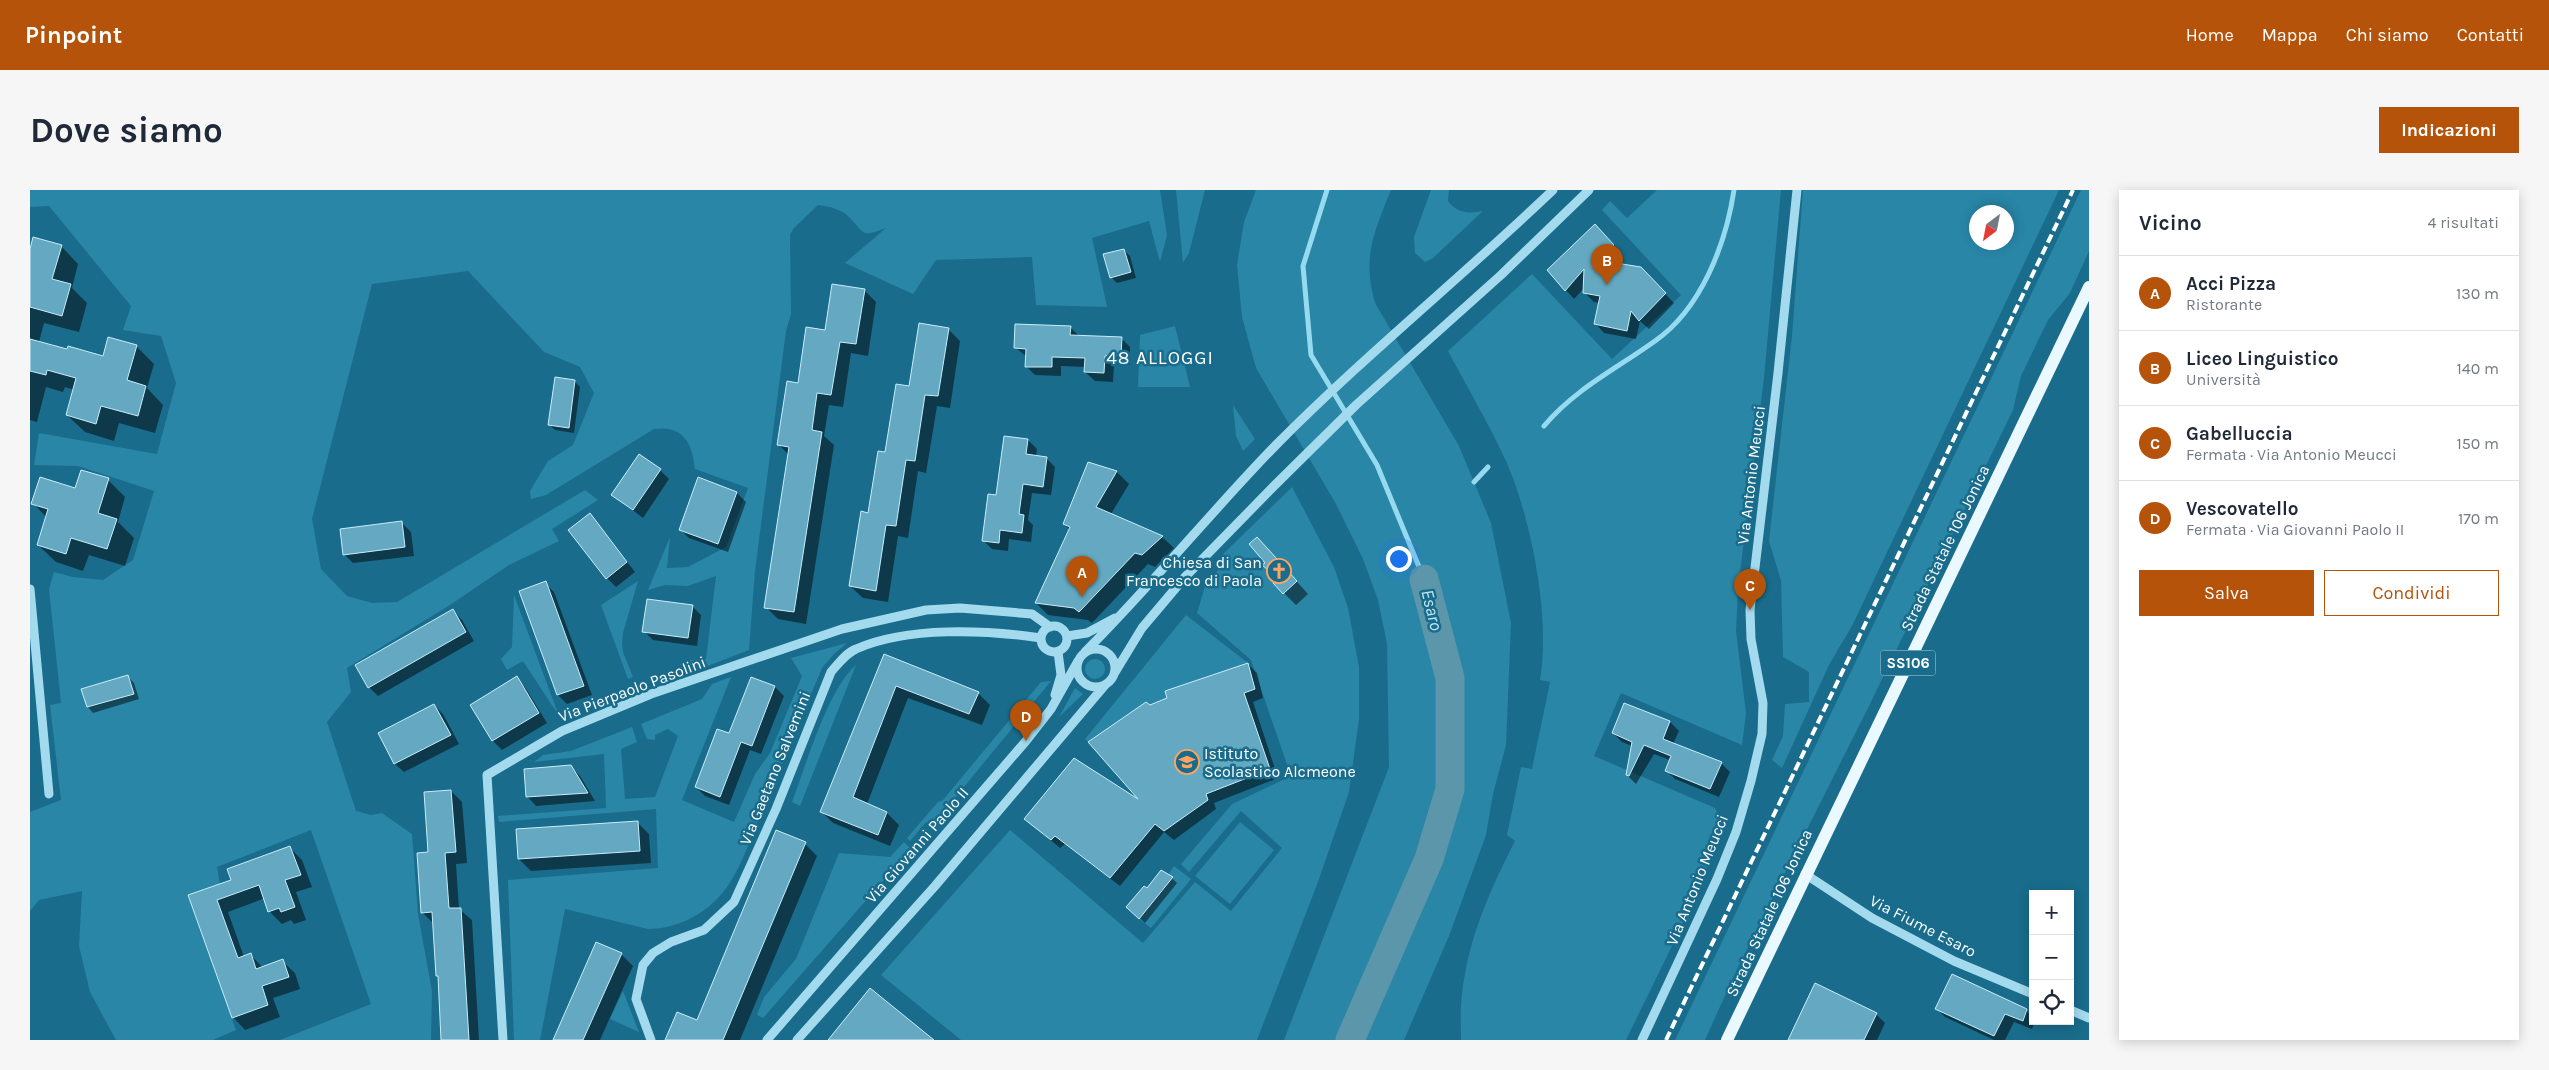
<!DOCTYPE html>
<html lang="it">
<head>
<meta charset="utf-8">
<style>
  body { margin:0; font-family:Karla,sans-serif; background:#f6f6f7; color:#1f2937 }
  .controls { position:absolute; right:15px; bottom:15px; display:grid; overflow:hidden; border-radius:0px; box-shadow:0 2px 12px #0003 }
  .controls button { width:45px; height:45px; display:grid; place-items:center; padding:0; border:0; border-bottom:1px solid #e0e1e3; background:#fff; color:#1f2937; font:25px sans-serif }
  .compass { position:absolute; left:1939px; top:15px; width:45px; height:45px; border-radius:50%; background:#fff; box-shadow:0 2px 12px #0003; rotate:212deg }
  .you { position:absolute; left:1368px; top:368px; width:18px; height:18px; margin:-12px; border:4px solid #fff; border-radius:50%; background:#1a73e8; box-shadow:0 0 0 8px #1a73e833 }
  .badge { display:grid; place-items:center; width:32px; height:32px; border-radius:50%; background:#b45309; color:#fff; font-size:16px; font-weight:700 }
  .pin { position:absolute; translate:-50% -41px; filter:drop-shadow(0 1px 2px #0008) }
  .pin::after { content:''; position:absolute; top:26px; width:18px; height:15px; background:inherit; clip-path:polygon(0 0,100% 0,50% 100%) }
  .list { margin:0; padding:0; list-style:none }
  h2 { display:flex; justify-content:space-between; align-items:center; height:65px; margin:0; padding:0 20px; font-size:21px }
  h2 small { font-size:16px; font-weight:400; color:#747a83 }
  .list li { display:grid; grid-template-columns:32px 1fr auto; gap:15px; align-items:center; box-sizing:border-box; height:75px; padding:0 20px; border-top:1px solid #e0e1e3 }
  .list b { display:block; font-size:19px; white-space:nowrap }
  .list p { margin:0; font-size:16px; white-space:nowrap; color:#747a83 }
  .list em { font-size:16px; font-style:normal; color:#747a83 }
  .actions { display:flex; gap:10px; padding:15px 20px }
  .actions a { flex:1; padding:11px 0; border:1px solid #b45309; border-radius:0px; text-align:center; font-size:18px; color:#b45309 }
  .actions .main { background:#b45309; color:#fff }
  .icon { flex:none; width:28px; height:28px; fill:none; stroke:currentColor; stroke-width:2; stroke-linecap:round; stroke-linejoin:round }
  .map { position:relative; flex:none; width:2059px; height:850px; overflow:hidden; border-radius:0px }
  header { display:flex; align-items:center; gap:30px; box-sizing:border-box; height:70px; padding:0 25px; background:#b45309; color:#fff }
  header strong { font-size:24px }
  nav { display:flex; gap:28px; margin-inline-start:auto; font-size:18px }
  .intro { display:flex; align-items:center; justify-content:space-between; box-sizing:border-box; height:120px; padding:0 30px }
  h1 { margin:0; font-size:35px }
  .button { padding:12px 22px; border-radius:0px; background:#b45309; color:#fff; font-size:18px; font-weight:700 }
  main { display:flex; gap:30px; padding:0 30px }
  aside { flex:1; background:#fff; border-radius:0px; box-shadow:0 2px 12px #0003 }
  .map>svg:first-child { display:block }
  .green { fill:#2986a7; fill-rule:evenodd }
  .shadow { fill:#0007 }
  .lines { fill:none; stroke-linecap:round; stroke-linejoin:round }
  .stream { stroke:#96daf0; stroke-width:5 }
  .river { stroke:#5b96aa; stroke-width:29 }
  .building { fill:#64a9c1; stroke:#c9edfa }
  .minor { stroke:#a3daed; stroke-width:9 }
  .major { stroke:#eaf8ff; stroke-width:12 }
  .rail { stroke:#fff; stroke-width:4; stroke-dasharray:9 4; stroke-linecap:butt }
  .labels { text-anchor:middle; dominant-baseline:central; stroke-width:5; stroke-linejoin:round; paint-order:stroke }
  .shield { fill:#196c8b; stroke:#bad3dc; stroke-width:1 }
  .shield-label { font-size:15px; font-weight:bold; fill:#fff }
  .street-label { font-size:16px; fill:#fff; stroke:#196c8b }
  .poi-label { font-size:16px; fill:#fff; stroke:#196c8b; text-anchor:end }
  .water-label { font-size:18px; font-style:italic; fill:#bfe9f7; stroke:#196c8b }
  .quarter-label { font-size:19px; letter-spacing:1px; fill:#fff; stroke:#196c8b }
</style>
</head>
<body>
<header>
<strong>Pinpoint</strong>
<nav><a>Home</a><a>Mappa</a><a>Chi siamo</a><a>Contatti</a></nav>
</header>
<div class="intro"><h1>Dove siamo</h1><a class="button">Indicazioni</a></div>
<main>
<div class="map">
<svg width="2059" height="850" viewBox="0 0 2059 850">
  <rect width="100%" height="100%" fill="#196c8b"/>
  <!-- green -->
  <path class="green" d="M0 0H1130L1137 45 1130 72 1119 31 1062 48 1077 117 1006 115 1002 67 906 70 883 104 815 73 856 38C831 47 836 45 820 28 812 19 800 17 788 15L763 39 760 45 761 124 756 141 725 381 719 460 675 477 658 480 660 470 676 469 686 386 658 396 635 395 618 400 640 347 637 378 658 377 696 357 718 298 665 279C662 252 653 235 624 239L516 305 501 309 500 301 518 271 543 255 564 203 550 177 514 162 438 81 342 94 282 329 291 379 317 406 342 413 367 412 555 300 568 310 522 339 529 351 479 375 420 415 317 478 321 502 297 532 326 621 341 625 352 623 382 644 388 724 402 801 401 850H250L341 814 281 640 187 677 190 694 158 705 206 840 183 850H86L60 802 49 756 52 701 9 710 0 721V622L31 610 20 515 31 513 19 399 24 382 43 387 73 390 103 370 124 301 48 276 4 275 9 243 127 264 146 193 131 146 93 140 101 116 19 16 0 17Z
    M1146 0H1175L1159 63 1153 73Z
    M1226 0H1361C1344 42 1332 67 1345 113L1429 256 1461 333 1481 433 1476 555 1463 604 1456 645 1419 746 1374 850H1254L1359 577 1357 454 1348 410 1333 369 1306 314 1226 178 1212 127 1207 75 1214 32Z
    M1401 0H1419L1418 11C1427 23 1438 24 1453 21L1403 68 1395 72 1385 63 1384 47Z
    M1627 0H1751L1734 188 1708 399 1706 441 1716 523 1712 555 1591 503 1564 566 1685 618 1693 635 1662 715 1596 850H1431C1431 835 1430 819 1432 804 1438 749 1460 700 1485 651L1477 645 1491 577 1502 579 1520 492 1510 490C1521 428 1501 326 1475 269 1458 232 1437 197 1418 161L1502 84 1582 169 1651 105 1572 20 1580 11 1597 28Z
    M1773 0H2029L1823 434 1799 475 1752 578 1742 570 1753 546 1755 514 1779 512V482L1753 467 1751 391 1739 351 1762 146ZM1946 22H1976V52H1946Z
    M2051 0H2059V61L2040 103 2018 130 1991 186 1983 220 1838 518 1708 777 1675 850H1645Z
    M1145 136 1160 197H1108L1110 145Z
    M1203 215 1225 249 1213 261 1206 246Z
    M1262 297 1304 377 1318 418 1329 477V529L1319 602 1288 692 1227 850H931L851 785 980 640 1113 753 1165 692 1201 721 1252 658 1211 621 1159 682 1151 674 1202 614 1261 586 1221 470 1167 423 1176 393 1196 372 1190 367Z
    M608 391 593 443 592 454 593 462 603 487 598 489 571 415Z
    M484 405 529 526 493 471 477 480 471 469 482 457Z
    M1156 425 1218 473 1135 501 1137 508 1120 515 1116 512 1058 552 1055 549Z
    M817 453 804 464 792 478C771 527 751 577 730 626 721 648 709 683 694 701 676 724 647 739 618 739L535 719 510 850H484L478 690 628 678 626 619 469 632 468 626 576 618 574 564 504 572 513 565 541 561 602 537 607 552 591 559 595 609 625 607 648 546 638 539 625 545V550L617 549 611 534 672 509 682 494 701 487 652 610 704 632 725 584 740 563 772 486 761 468Z
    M1055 479a10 10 0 1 1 20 0a10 10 0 1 1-20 0Z
    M826 475 770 616 762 612C776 575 798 499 826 475Z
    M1021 491 901 637 896 632 880 651 877 648 908 612 913 610 1011 492Z
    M1045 498 1053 504 1029 527Z
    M1210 632 1244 660 1200 714 1165 686Z
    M874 652 881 659 733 828 727 825 734 807 766 769 809 663 860 667Z
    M1144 676 1161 689 1121 738 1109 729Z
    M593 801 609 842 580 829Z"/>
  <!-- shadow -->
  <path class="shadow" d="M1574 44 1592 64 1582 74 1611 79 1644 113 1619 139 1610 131 1606 149 1574 143 1565 133 1570 113 1564 112 1555 103V97L1544 109 1536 100Z
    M31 56 48 74 42 98 57 113 49 142 14 133 9 152 74 167 106 156 124 174 117 198 133 215 125 243 89 233 84 251 55 242 37 225 44 200 35 197 33 202 16 197 7 232 0 230V64Z
    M1094 60 1100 66 1106 88 1087 93 1081 87Z
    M834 100 846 112 838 166 821 163 813 217 799 215 794 246 804 255 776 434 748 429 736 417 759 265 748 254 769 194 796 141Z
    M1040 137 1049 146 1091 148 1100 157V175L1084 174 1083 192 1065 191 1055 182 1056 177 1031 176V186L1005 185 996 176 997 167 986 158Z
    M918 139 930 151 920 218 907 216 896 283 888 281 878 348 868 346 858 412 833 408 820 396 856 263 880 197Z
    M544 191 550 197 544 243 525 240 520 235Z
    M998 250 1007 259 1006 266 1016 268 1025 277 1021 305 1002 303 998 330 1003 335 1001 352 979 349 978 361 962 359 953 350 967 306Z
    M1058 273 1087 282 1099 294 1081 324 1132 347 1144 358 1125 377 1118 374 1062 433 1058 430 1018 425 1006 413 1040 340 1034 334Z
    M630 280 639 289 613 328 583 305Z
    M669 289 707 303 716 312 698 362 659 348 650 339Z
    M78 290 95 307 88 332 104 348 95 376 59 365 53 381 26 372 8 355 17 328 3 313Z
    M560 325 605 382 586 397 577 388Z
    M372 333 381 342 384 366 323 373 314 364Z
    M1239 361 1278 404 1266 415 1254 403 1237 373Z
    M515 393 524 402 562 505 537 514 528 505 491 402Z
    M662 416 671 425 667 456 623 450 614 441Z
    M423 421 432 430 444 451 348 506 339 497Z
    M855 465 948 503 960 515 952 535 878 508 837 614 857 623 869 635 860 656 803 633 791 621Z
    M1218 474 1227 483 1233 508 1223 512 1248 588 1184 613 1186 619 1144 650 1134 642 1090 696 1035 654 1030 658 996 629 1113 613 1120 517Z
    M98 487 104 493 109 509 63 523 58 517Z
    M486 488 495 497 517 533 472 560 463 551 442 515Z
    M722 488 745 497 754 506 731 564 720 560 699 615 675 606 666 597 699 545Z
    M1595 514 1640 532 1649 541 1643 554 1691 573 1700 582 1689 607 1645 589 1636 580 1640 570 1624 564 1606 594 1597 585 1602 556 1592 552 1583 543Z
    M404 515 413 524 429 554 374 582 365 574 349 544Z
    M541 577 550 586 565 611 506 616 497 606Z
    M421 601 432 612 437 673 426 674 429 719 442 730 449 850H412L410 788 404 734 392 722 399 663Z
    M607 632 619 644 621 673 501 681 489 669Z
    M775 654 787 666 710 850H639L667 832Z
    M260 658 272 670 282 697 266 702 276 730 264 734 261 730 252 734 240 722 235 708 198 722 214 767 220 764 233 778 252 771 265 783 270 799 243 808 250 827 215 840 203 827 160 706 202 691Z
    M1142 688 1147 693 1115 733 1098 717 1117 700Z
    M591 764 603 776 570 850H524Z
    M1906 818 1996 820 2005 831 2002 839 1984 832 1975 850H1964L1915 827Z
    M1846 824 1855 833 1847 850H1760Z"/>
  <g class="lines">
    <!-- stream -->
    <path class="stream" d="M1297 0 1273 76 1281 165 1347 275 1394 389
      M1514 236C1545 199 1586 179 1625 151 1671 119 1696 54 1704 0
      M1444 292 1458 277"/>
    <!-- river -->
    <path class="river" d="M1320 850 1399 669 1420 599V488L1394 389"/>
  </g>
  <!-- building -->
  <path class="building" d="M1565 34 1584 55 1567 70 1611 77 1636 103 1609 131 1601 121 1597 141 1564 134 1570 106 1553 103 1554 79 1535 101 1517 80Z
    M3 47 32 55 22 89 41 94 32 126 0 117V59Z
    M1094 59 1101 82 1080 88 1073 64Z
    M802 94 835 99 826 154 810 152 801 205 787 203 782 240 792 242 764 422 734 418 759 257 747 255 757 191 768 193 776 137 795 140Z
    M889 133 919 138 908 206 895 205 885 271 876 270 866 336 856 335 846 401 819 396 831 321 838 323 848 261 855 262 866 194 879 196Z
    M985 134 1041 136 1040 145 1092 147 1091 166H1075L1074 183 1054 182 1055 168 1022 167V177H995L996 159 984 158Z
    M78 147 107 155 97 190 116 196 108 226 71 216 66 234 36 225 46 188 17 180 16 185 0 181V149L37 159 38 156 73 166Z
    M525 187 545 190 539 238 518 235Z
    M974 246 998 249 996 264 1017 267 1013 297 993 294 989 324 994 325 992 343 970 340 969 353 952 351 958 304 966 305Z
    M609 264 631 279 603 320 581 305Z
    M1058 272 1087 281 1066 317 1133 346 1112 365 1105 363 1049 422 1044 418 1005 413 1040 337 1033 334Z
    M51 280 79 288 68 323 87 329 77 359 41 348 36 364 7 355 18 319 1 314 10 287 45 298Z
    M668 287 707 302 688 354 649 340Z
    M560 323 597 372 576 389 538 340Z
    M372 331 375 357 313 365 310 339Z
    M1227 347 1267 391 1253 404 1243 393 1246 387 1232 375 1235 373 1219 354Z
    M516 391 554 496 527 505 489 401Z
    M617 409 663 415 658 448 612 442Z
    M423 419 436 442 338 498 325 475Z
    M854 464 949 502 939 524 866 496 823 607 857 622 848 645 790 622Z
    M1218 473 1225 499 1214 503 1240 579 1176 604 1178 610 1134 641 1125 634 1080 688 1025 646 1021 650 994 629 1044 568 1108 609 1058 552 1116 512 1120 515 1137 508 1135 501Z
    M98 485 104 504 57 517 51 499Z
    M487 486 509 523 462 551 440 515Z
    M721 487 745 496 722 556 711 552 690 607 665 597 687 539 699 543Z
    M1594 513 1640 531 1633 549 1692 572 1680 599 1635 581 1641 566 1614 555 1599 586 1596 585 1602 552 1582 543Z
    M404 514 421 545 364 574 348 543Z
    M541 575 558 603 496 607 494 579Z
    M421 600 426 662 415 663 419 718H431L439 850H411L408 786H406L402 722 391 723 387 663 398 662 394 602Z
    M608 631 610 661 488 669 486 639Z
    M746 640 776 652 693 850H635L647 822 667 830Z
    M260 656 271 685 255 690 265 717 251 722 249 718 238 722 229 695 187 710 208 768 221 763 226 779 253 769 259 787 232 796 238 815 202 828 158 705 201 690 197 679Z
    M1131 680 1143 687 1109 729 1096 717 1114 696 1117 698Z
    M566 752 592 763 553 850H523Z
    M1922 784 1997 819 1993 831 1975 824 1964 846 1905 819Z
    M1785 793 1847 823 1834 850H1758Z
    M840 798 904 850H798Z"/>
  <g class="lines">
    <!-- minor -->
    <path class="minor" d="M0 399 19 604
      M1011 449a13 13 0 1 1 26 0a13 13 0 1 1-26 0Z
      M1037 446 1057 443 1085 428
      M1047 478a19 19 0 1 1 38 0a19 19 0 1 1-38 0Z
      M1055 462C1121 396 1180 323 1245 256 1334 166 1432 87 1523 0
      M1084 484 1112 438 1155 387 1245 295 1326 215 1471 85 1559 0
      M1025 505 1031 485 1028 462
      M1775 684 1842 728 1924 771 2003 804
      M2040 820 2059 828
      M473 850 457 585 532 541 621 504 812 439 896 420 930 418 1002 424 1020 437
      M621 850 606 809 613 775 623 763 641 752 674 740 704 712 746 619 801 482C808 474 816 463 826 459 878 436 956 440 1011 448
      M737 850 996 551 1021 519 1048 471
      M767 850 905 696 1075 495
      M1612 850 1687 689 1706 642 1721 591 1732 544 1733 513 1721 449 1720 420 1748 183 1767 0"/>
    <!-- major -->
    <path class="major" d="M1697 850 2059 97"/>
    <!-- rail -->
    <path class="rail" d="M1636 850 2043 0"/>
  </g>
  <!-- icons -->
  <defs>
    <symbol id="church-ring" viewBox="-11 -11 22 22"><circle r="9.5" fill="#196c8b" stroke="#ffa360" stroke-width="1.5"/><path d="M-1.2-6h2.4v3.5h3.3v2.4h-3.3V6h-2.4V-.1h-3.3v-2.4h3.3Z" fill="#ffa360"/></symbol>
    <symbol id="school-ring" viewBox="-11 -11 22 22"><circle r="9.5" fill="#196c8b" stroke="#ffa360" stroke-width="1.5"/><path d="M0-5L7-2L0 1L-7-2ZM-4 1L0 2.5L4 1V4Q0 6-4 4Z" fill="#ffa360"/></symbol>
  </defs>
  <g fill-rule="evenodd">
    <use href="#church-ring" x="1235" y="367" width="28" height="28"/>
    <use href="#school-ring" x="1143" y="558" width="28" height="28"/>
  </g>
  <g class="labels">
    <!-- shield labels -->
    <rect class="shield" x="1850.5" y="460.5" width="55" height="25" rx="4"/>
    <g class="shield-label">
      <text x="1878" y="473">SS106</text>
    </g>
    <!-- street labels -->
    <g class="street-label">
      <text transform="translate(1721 285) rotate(-83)">Via Antonio Meucci</text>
      <text transform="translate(1915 358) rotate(-64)">Strada Statale 106 Jonica</text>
      <text transform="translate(602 499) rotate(-21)">Via Pierpaolo Pasolini</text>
      <text transform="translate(745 578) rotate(-68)">Via Gaetano Salvemini</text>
      <text transform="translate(887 655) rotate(-49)">Via Giovanni Paolo II</text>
      <text transform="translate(1667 690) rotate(-68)">Via Antonio Meucci</text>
      <text transform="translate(1739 723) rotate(-65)">Strada Statale 106 Jonica</text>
      <text transform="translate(1893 736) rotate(27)">Via Fiume Esaro</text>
    </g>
    <!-- poi labels -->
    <g class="poi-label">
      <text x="1232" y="372">Chiesa di San<tspan x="1232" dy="18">Francesco di Paola</tspan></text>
      <text x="1174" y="563" text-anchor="start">Istituto<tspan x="1174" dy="18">Scolastico Alcmeone</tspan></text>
    </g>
    <!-- water labels -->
    <g class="water-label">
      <text transform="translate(1402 420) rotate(76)">Esaro</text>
    </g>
    <!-- quarter labels -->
    <g class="quarter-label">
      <text x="1130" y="168">48 ALLOGGI</text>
    </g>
  </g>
</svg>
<div class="controls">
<button>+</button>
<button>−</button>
<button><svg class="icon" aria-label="locate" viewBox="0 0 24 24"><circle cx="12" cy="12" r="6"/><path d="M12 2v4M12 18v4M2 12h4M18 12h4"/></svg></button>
</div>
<svg class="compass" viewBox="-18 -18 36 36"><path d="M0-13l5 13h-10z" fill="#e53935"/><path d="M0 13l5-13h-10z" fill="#747a83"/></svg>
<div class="you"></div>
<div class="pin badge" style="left:1052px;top:407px">A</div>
<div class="pin badge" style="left:1577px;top:95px">B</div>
<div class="pin badge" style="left:1720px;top:420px">C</div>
<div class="pin badge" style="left:996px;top:551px">D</div>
</div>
<aside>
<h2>Vicino<small>4 risultati</small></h2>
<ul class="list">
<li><span class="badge">A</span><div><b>Acci Pizza</b><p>Ristorante</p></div><em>130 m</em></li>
<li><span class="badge">B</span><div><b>Liceo Linguistico</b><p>Università</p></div><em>140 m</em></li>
<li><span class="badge">C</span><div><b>Gabelluccia</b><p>Fermata · Via Antonio Meucci</p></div><em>150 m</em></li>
<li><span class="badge">D</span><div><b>Vescovatello</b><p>Fermata · Via Giovanni Paolo II</p></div><em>170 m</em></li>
</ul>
<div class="actions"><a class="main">Salva</a><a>Condividi</a></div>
</aside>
</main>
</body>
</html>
